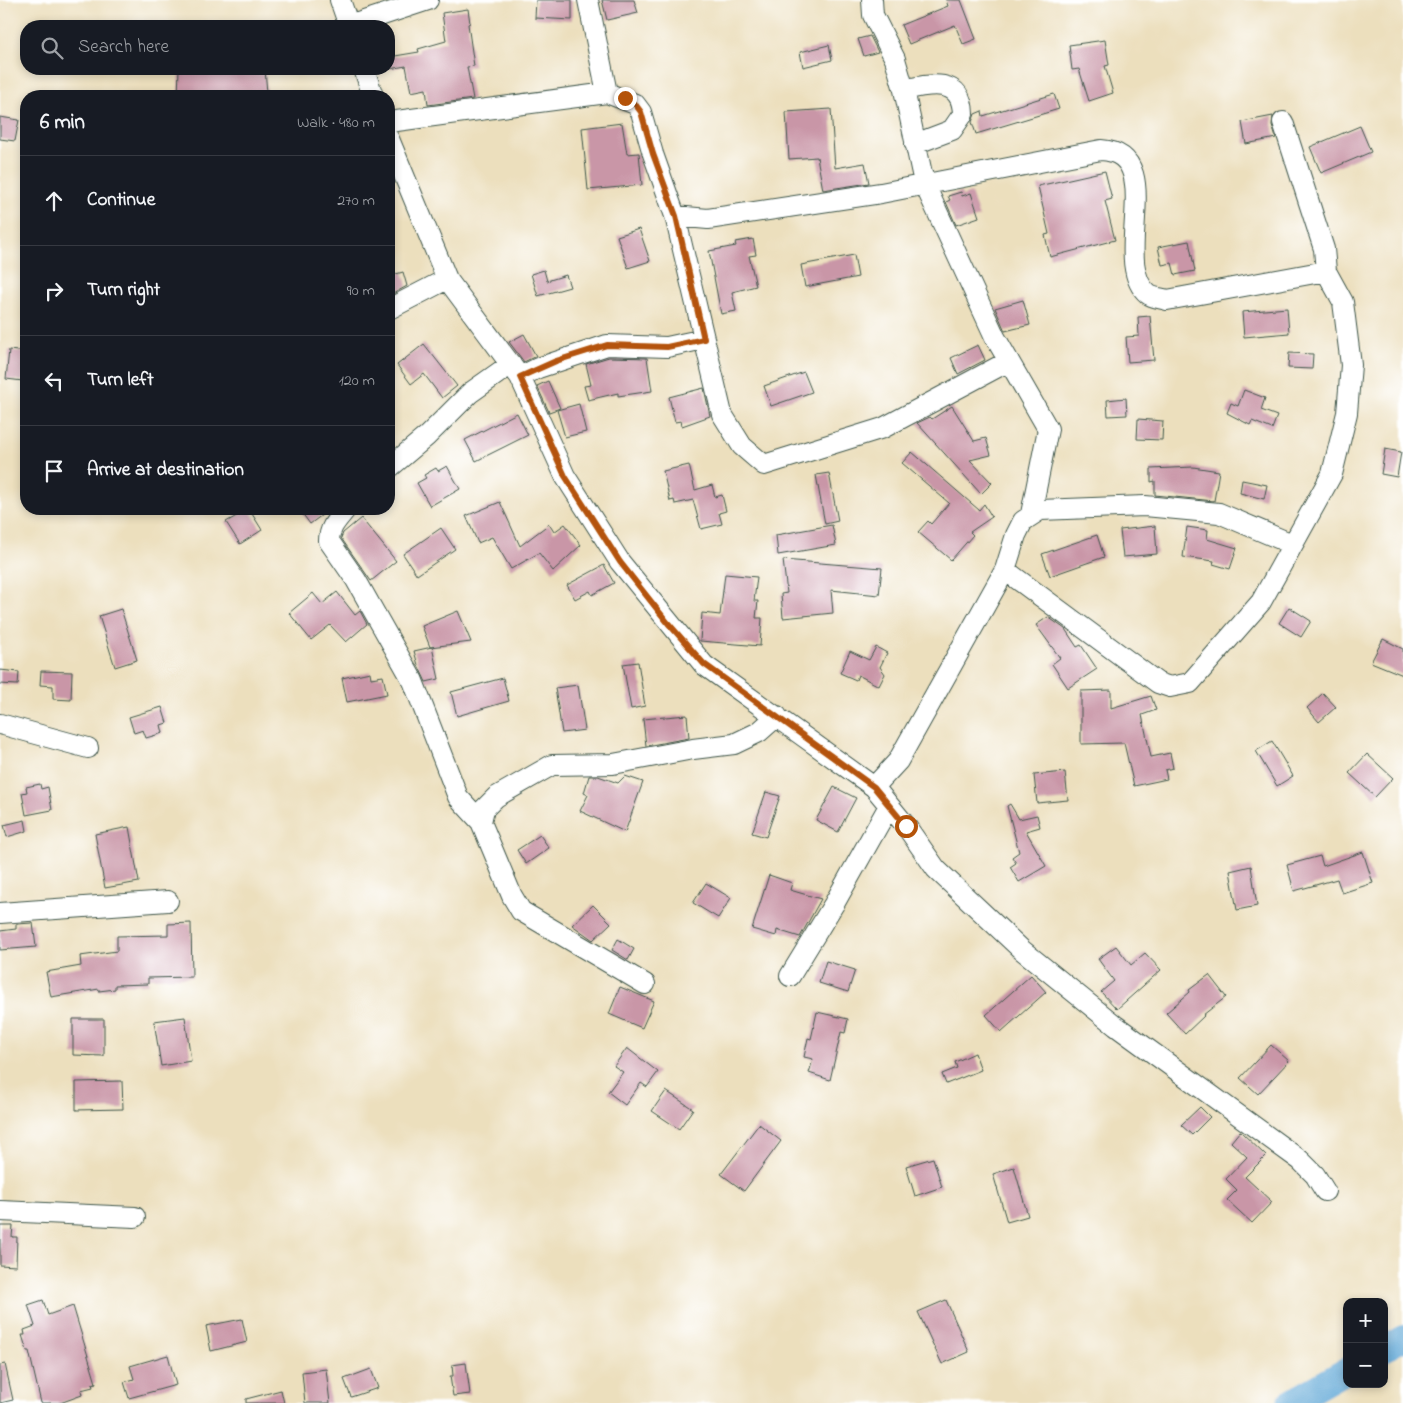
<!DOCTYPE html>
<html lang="en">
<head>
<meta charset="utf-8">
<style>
  body { margin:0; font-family:"Indie Flower",sans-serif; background:#242831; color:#f1f3f6 }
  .controls { position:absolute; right:15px; bottom:15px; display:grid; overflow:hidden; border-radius:10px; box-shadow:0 2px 8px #0003 }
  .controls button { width:45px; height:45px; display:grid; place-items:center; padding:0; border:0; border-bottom:1px solid #363941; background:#171b24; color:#f1f3f6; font:25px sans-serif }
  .stop { position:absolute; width:15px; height:15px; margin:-11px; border:4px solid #b45309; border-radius:50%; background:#fff }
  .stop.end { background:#b45309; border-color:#fff; box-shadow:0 1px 5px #0008 }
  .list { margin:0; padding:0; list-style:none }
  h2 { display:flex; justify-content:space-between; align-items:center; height:65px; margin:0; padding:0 20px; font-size:21px }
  h2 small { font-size:16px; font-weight:400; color:#9ea1a6 }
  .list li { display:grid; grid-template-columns:32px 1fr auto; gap:15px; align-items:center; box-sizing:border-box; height:90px; padding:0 20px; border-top:1px solid #363941 }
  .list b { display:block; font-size:19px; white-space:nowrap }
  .list em { font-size:16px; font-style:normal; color:#9ea1a6 }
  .icon { flex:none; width:28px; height:28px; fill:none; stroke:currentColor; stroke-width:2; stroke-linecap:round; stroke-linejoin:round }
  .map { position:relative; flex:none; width:1403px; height:1403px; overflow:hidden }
  .search { position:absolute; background:#171b24; box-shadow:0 2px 8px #0003; left:20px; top:20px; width:375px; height:55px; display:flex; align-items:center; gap:12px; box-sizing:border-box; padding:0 18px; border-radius:20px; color:#9ea1a6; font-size:19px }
  .panel { position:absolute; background:#171b24; box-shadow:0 2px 8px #0003; left:20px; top:90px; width:375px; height:425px; border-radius:20px }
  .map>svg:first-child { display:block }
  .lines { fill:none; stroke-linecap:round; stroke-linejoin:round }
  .river { stroke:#5da6d5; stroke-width:26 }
  .building { fill:#c996a7 }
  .minor-casing { stroke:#3e5549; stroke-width:22 }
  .minor { stroke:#fff; stroke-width:20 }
  .route { stroke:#b45309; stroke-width:6 }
</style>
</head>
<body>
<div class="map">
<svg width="1403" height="1403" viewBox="0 0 1403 1403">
  <rect width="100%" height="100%" fill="#fff"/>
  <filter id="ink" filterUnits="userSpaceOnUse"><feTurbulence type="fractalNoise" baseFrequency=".02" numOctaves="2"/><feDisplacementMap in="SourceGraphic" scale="10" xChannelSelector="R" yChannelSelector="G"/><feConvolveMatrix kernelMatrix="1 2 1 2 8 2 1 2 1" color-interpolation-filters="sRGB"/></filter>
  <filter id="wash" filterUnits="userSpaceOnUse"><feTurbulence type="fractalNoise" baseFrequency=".0096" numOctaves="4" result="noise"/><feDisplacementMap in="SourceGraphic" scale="20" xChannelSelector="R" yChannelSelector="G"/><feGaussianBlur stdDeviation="1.12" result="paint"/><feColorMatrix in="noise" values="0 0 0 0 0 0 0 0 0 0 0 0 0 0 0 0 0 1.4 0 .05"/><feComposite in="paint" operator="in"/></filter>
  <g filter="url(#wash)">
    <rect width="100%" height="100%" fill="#ecdfbd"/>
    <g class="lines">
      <!-- river -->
      <path class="river" d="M1384 1349 1403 1338
        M1290 1403 1347 1370"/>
    </g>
    <g id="blocks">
      <!-- building -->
      <path class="building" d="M536 0H572V20L535 18Z
        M602 0H634L638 13 607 20Z
        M946 0H961L976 39 963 44 955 25 909 44 901 25 948 6Z
        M468 9 470 23 468 24 474 66 467 67 473 99 428 105 426 89 411 92 406 66 389 69V57L419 52 418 49 446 41 442 13Z
        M870 36 878 52 864 56 858 39Z
        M1105 40 1109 65 1105 66 1113 93 1089 101 1079 69 1072 70 1069 45Z
        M829 45 832 60 803 67 800 52Z
        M179 69H265L267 93 225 96H178Z
        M1054 94 1059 109 976 134 972 122 975 114 982 111 983 116Z
        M831 109 835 168 865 163 869 183 823 190 817 157 789 159 786 112Z
        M1273 116 1272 125 1276 138 1246 144 1242 122Z
        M0 117 19 120 15 141 0 139Z
        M622 123 627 154 639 153 642 185 588 190 582 128Z
        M1360 126 1371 152 1321 173 1310 147Z
        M1105 171 1112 199 1105 201 1115 240 1050 257 1045 235 1049 234 1038 186Z
        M961 192 962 196 971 193 979 217 956 225 946 202 950 200 948 196Z
        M639 229 650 261 628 268 617 236Z
        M753 239 756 255 749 256 756 286 732 292 736 311 721 314 709 251 736 246 735 242Z
        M1189 241 1195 271 1175 275 1172 263 1162 265 1158 247Z
        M854 255 858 277 805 287 801 265Z
        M544 270 547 281 566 275 570 287 538 296 531 274Z
        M403 272 407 286 389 296V276Z
        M1023 300 1030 325 1005 331 995 308Z
        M1287 308 1289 333 1244 337 1242 312Z
        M1150 316 1154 360 1128 362 1126 337 1139 336 1138 317Z
        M524 334 536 356 524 362 509 342Z
        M424 344 457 386 442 398 424 374 411 384 397 365Z
        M978 345 985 360 958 374 951 358Z
        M9 350 26 352V375H24L23 381 6 379Z
        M1289 353 1313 354 1312 369 1288 368Z
        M609 357 647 358 652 391 618 396V393L588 400 584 386 591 385 586 364Z
        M804 372 812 392 771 406 764 386Z
        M548 381 560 408 549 412 537 386Z
        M704 388 710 416 682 426 681 421 675 422 669 397Z
        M1244 390 1265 398 1261 410 1277 416 1272 429 1252 421 1250 425 1227 413 1231 403 1238 406Z
        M1126 398 1127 415 1108 416 1107 400Z
        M579 404 586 432 565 437 557 410Z
        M952 406 974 441 986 438 991 455 970 460 992 483 981 494 917 423 930 417 932 419Z
        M517 413 528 435 476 461 465 440Z
        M1138 419 1163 421 1162 440 1137 439Z
        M1385 449 1401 452 1397 477 1381 474Z
        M912 452 979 510 984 504 992 517 970 532 973 535 951 560 918 532 928 521 931 524 949 503 902 463Z
        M689 465 695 490 712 485 715 497 722 495 726 511 719 513 722 524 701 529 693 500 675 504 674 500 670 501 663 471Z
        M447 466 460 489 430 506 417 483 426 478 424 475 436 468 438 471Z
        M1193 467 1219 471 1214 501 1155 495V481L1151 482V469Z
        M829 473 838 521 825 524 816 475Z
        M1242 480 1267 485 1264 499 1240 493Z
        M500 502 520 546 549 524 554 532 565 524 581 545 553 571 539 553 511 569 492 537 478 543 466 516Z
        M249 509 262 530 240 544 226 522Z
        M299 509H330L310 524Z
        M361 518 396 561 371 581 341 538 343 533Z
        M832 525 836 545 778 555 776 535Z
        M1155 526 1157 554 1123 557 1120 530Z
        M1187 527 1208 530 1207 539 1237 548 1230 569 1213 564 1214 561 1183 557Z
        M441 528 455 549 417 575 403 554Z
        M1097 535 1104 557 1050 576 1042 554Z
        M783 560 882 568 879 595 831 590 833 613 783 618 781 594 787 593Z
        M604 565 614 583 592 595 590 591 575 599 567 585Z
        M725 574 757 577 754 601H758L756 618H762L760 646 700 641 702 613 720 615Z
        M337 592 355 615 360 611 367 624 346 642 330 625 311 640 289 613 313 593 322 604Z
        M1289 607 1311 621 1301 637 1279 623Z
        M121 609 137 660 115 667 99 616Z
        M458 611 471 642 430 647 422 626Z
        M1048 617 1065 629 1077 647 1081 645 1097 669 1068 688 1052 664 1060 658 1036 625Z
        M1383 639 1403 649V675L1371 662Z
        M432 647 439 679 426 682 418 665 414 651Z
        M876 647 887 653 880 667 885 674 879 686 858 675 856 680 840 673 850 651 869 660Z
        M638 662 645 706 631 709 623 664Z
        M0 670 19 672 18 685 0 684Z
        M41 671 72 672 71 700 53 699V686L40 685Z
        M370 672 371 678 383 676 387 694 347 702 342 678Z
        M503 678 509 701 457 716 451 692Z
        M578 685 585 730 562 733 555 688Z
        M1111 690V708L1151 696 1156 710 1142 715 1151 757 1170 753 1173 768 1165 770 1167 779 1134 786 1124 743 1081 744V691Z
        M1323 693 1336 707 1319 722 1307 708Z
        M162 707 167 723 161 725 163 733 146 738 143 730 134 733 129 717Z
        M687 715 689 738 646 746 643 719Z
        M1272 741 1293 776 1277 786 1256 751Z
        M1367 754 1393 778 1375 797 1349 773Z
        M1065 772 1068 800 1037 803 1034 775Z
        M589 776H598L618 783 625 776 643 782 625 832 580 811 588 795 584 793Z
        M40 784 41 789 48 787 52 810 26 815 22 793 27 792 26 787Z
        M834 787 856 798 838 832 816 820Z
        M766 792 780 796 766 837 752 833Z
        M1010 804 1019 819 1037 815 1040 827 1026 831 1046 866 1019 882 1010 867 1016 863 1012 857 1019 852 1007 806Z
        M25 820 27 831 7 837 4 825Z
        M129 827 139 882 105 888 95 834Z
        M540 835 549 848 526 864 517 850Z
        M1363 852 1373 883 1342 893 1337 879 1294 891 1287 865 1320 856 1323 866Z
        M1251 866 1257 906 1237 910 1230 871Z
        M769 875 792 883 790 890 821 899 800 937 777 930 776 936 752 929Z
        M706 883 731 898 718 918 693 903Z
        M593 905 611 923 593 940 572 925Z
        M33 923 36 947 0 950V931L16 929V924Z
        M191 923 192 977 148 978V984L115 985V989L99 991V989L51 997 46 972 81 966 80 956 117 951V936L168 935V924Z
        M618 939 634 949 628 960 612 950Z
        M1116 946 1131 965 1145 953 1161 970 1117 1009 1101 992 1114 981 1098 959Z
        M826 961 855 970 848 992 819 983Z
        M1031 975 1046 992 1001 1032 986 1015Z
        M1209 975 1226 997 1203 1015 1204 1016 1185 1034 1166 1013 1190 992 1189 990Z
        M620 987 654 1001 642 1028 609 1014Z
        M817 1012 848 1019 845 1033 841 1032 830 1080 809 1073 813 1059 804 1057 808 1038 811 1039Z
        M185 1017 191 1061 161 1066 154 1021Z
        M73 1019H104V1056L73 1055Z
        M1271 1045 1289 1061 1258 1094 1240 1078Z
        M627 1048 658 1072 647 1087 641 1083 625 1105 608 1092 623 1072 614 1066Z
        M975 1053 981 1070 946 1084 942 1074 957 1068 955 1062Z
        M122 1081 123 1109 76 1110V1082Z
        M666 1091 693 1109 679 1129 652 1111Z
        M1200 1107 1210 1117 1192 1135 1181 1125Z
        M759 1124 781 1141 744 1191 721 1174Z
        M1240 1131 1266 1156 1245 1177 1272 1202 1252 1223 1227 1200 1237 1190 1226 1179 1247 1157 1231 1142Z
        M933 1158 942 1187 915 1196 906 1166Z
        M1014 1167 1028 1216 1007 1222 993 1174Z
        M0 1226H13L12 1237H17L16 1266 0 1265Z
        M43 1300 48 1315 73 1306 96 1383 92 1384 93 1387 81 1390 82 1395 60 1403H41L29 1351H27L22 1335H25L24 1330 35 1326 28 1305Z
        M946 1300 969 1352 942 1364 918 1312Z
        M242 1319 247 1342 211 1351 206 1326Z
        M168 1355 176 1385 129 1398 124 1382 134 1379 130 1366Z
        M466 1363 470 1394 453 1396 450 1376H453L452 1365Z
        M5 1364 13 1400 0 1403V1365Z
        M326 1369 330 1403H305L302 1372Z
        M371 1369 378 1388 351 1397 344 1379Z
        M281 1390 284 1403H246V1399Z"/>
    </g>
  </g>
  <g filter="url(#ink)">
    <use href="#blocks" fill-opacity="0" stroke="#3e5549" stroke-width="1"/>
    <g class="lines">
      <defs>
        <path id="minor" d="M340 0 349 26
          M588 0 607 93
          M872 0 873 15 895 59 904 90 924 183 995 337 1048 429 1031 514
          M349 26 428 0
          M364 69 373 96
          M904 90C930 84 962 77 963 114L952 130 915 144
          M389 122 607 93 635 104 641 112 653 154 675 216 722 414 742 446 764 465 883 428 1009 361
          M389 139 447 279 520 377 565 476 620 562 704 665 874 787 906 826 936 869 1022 950 1116 1026 1300 1160 1315 1175 1325 1191
          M675 216 708 219 881 193 1101 150C1169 154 1109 262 1148 294 1153 298 1161 298 1167 300L1326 271
          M389 309 447 279
          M520 377 538 368 607 345 667 347 704 339
          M389 468 427 436 470 393 511 364
          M346 509C338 519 329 527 329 541L356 580 413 681 458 797 481 822 512 896 521 911 645 984
          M1005 570 1158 683 1170 687 1190 683 1261 602 1332 474 1347 413 1351 365 1343 302 1326 271 1324 249 1283 122
          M0 724 88 748
          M874 787 898 761 1005 570 1016 535 1023 521 1040 510 1145 506 1219 513 1292 544
          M481 822 484 809 496 797 552 765 613 764 693 749 734 744 759 732 777 716
          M0 913 168 901
          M790 976 834 904 889 806
          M0 1211 135 1217"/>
      </defs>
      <!-- minor casing -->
      <use href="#minor" class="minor-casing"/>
      <!-- minor -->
      <use href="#minor" class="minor"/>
    </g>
  </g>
  <g class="lines" filter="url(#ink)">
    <!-- route -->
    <path class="route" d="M625 98 635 104 641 112 653 154 676 216 704 339 667 347 607 345 556 361 520 377 565 476 620 562 668 623 704 664 874 787 906 826"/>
  </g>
</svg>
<div class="controls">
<button>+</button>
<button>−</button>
</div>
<div class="stop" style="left:906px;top:826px"></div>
<div class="stop end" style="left:625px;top:98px"></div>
<div class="search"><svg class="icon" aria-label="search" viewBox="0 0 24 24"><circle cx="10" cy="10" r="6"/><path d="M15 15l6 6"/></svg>Search here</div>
<section class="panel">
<h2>6 min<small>Walk · 480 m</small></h2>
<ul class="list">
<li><svg class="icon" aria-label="ahead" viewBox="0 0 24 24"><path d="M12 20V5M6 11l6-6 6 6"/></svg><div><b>Continue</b></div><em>270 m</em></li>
<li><svg class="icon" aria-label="right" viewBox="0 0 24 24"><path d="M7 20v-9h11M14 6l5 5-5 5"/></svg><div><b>Turn right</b></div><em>90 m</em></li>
<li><svg class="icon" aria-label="left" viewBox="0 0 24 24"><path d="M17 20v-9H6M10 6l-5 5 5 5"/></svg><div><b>Turn left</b></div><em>120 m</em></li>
<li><svg class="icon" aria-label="arrive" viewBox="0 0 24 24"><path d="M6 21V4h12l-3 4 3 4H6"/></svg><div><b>Arrive at destination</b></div></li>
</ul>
</section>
</div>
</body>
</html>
